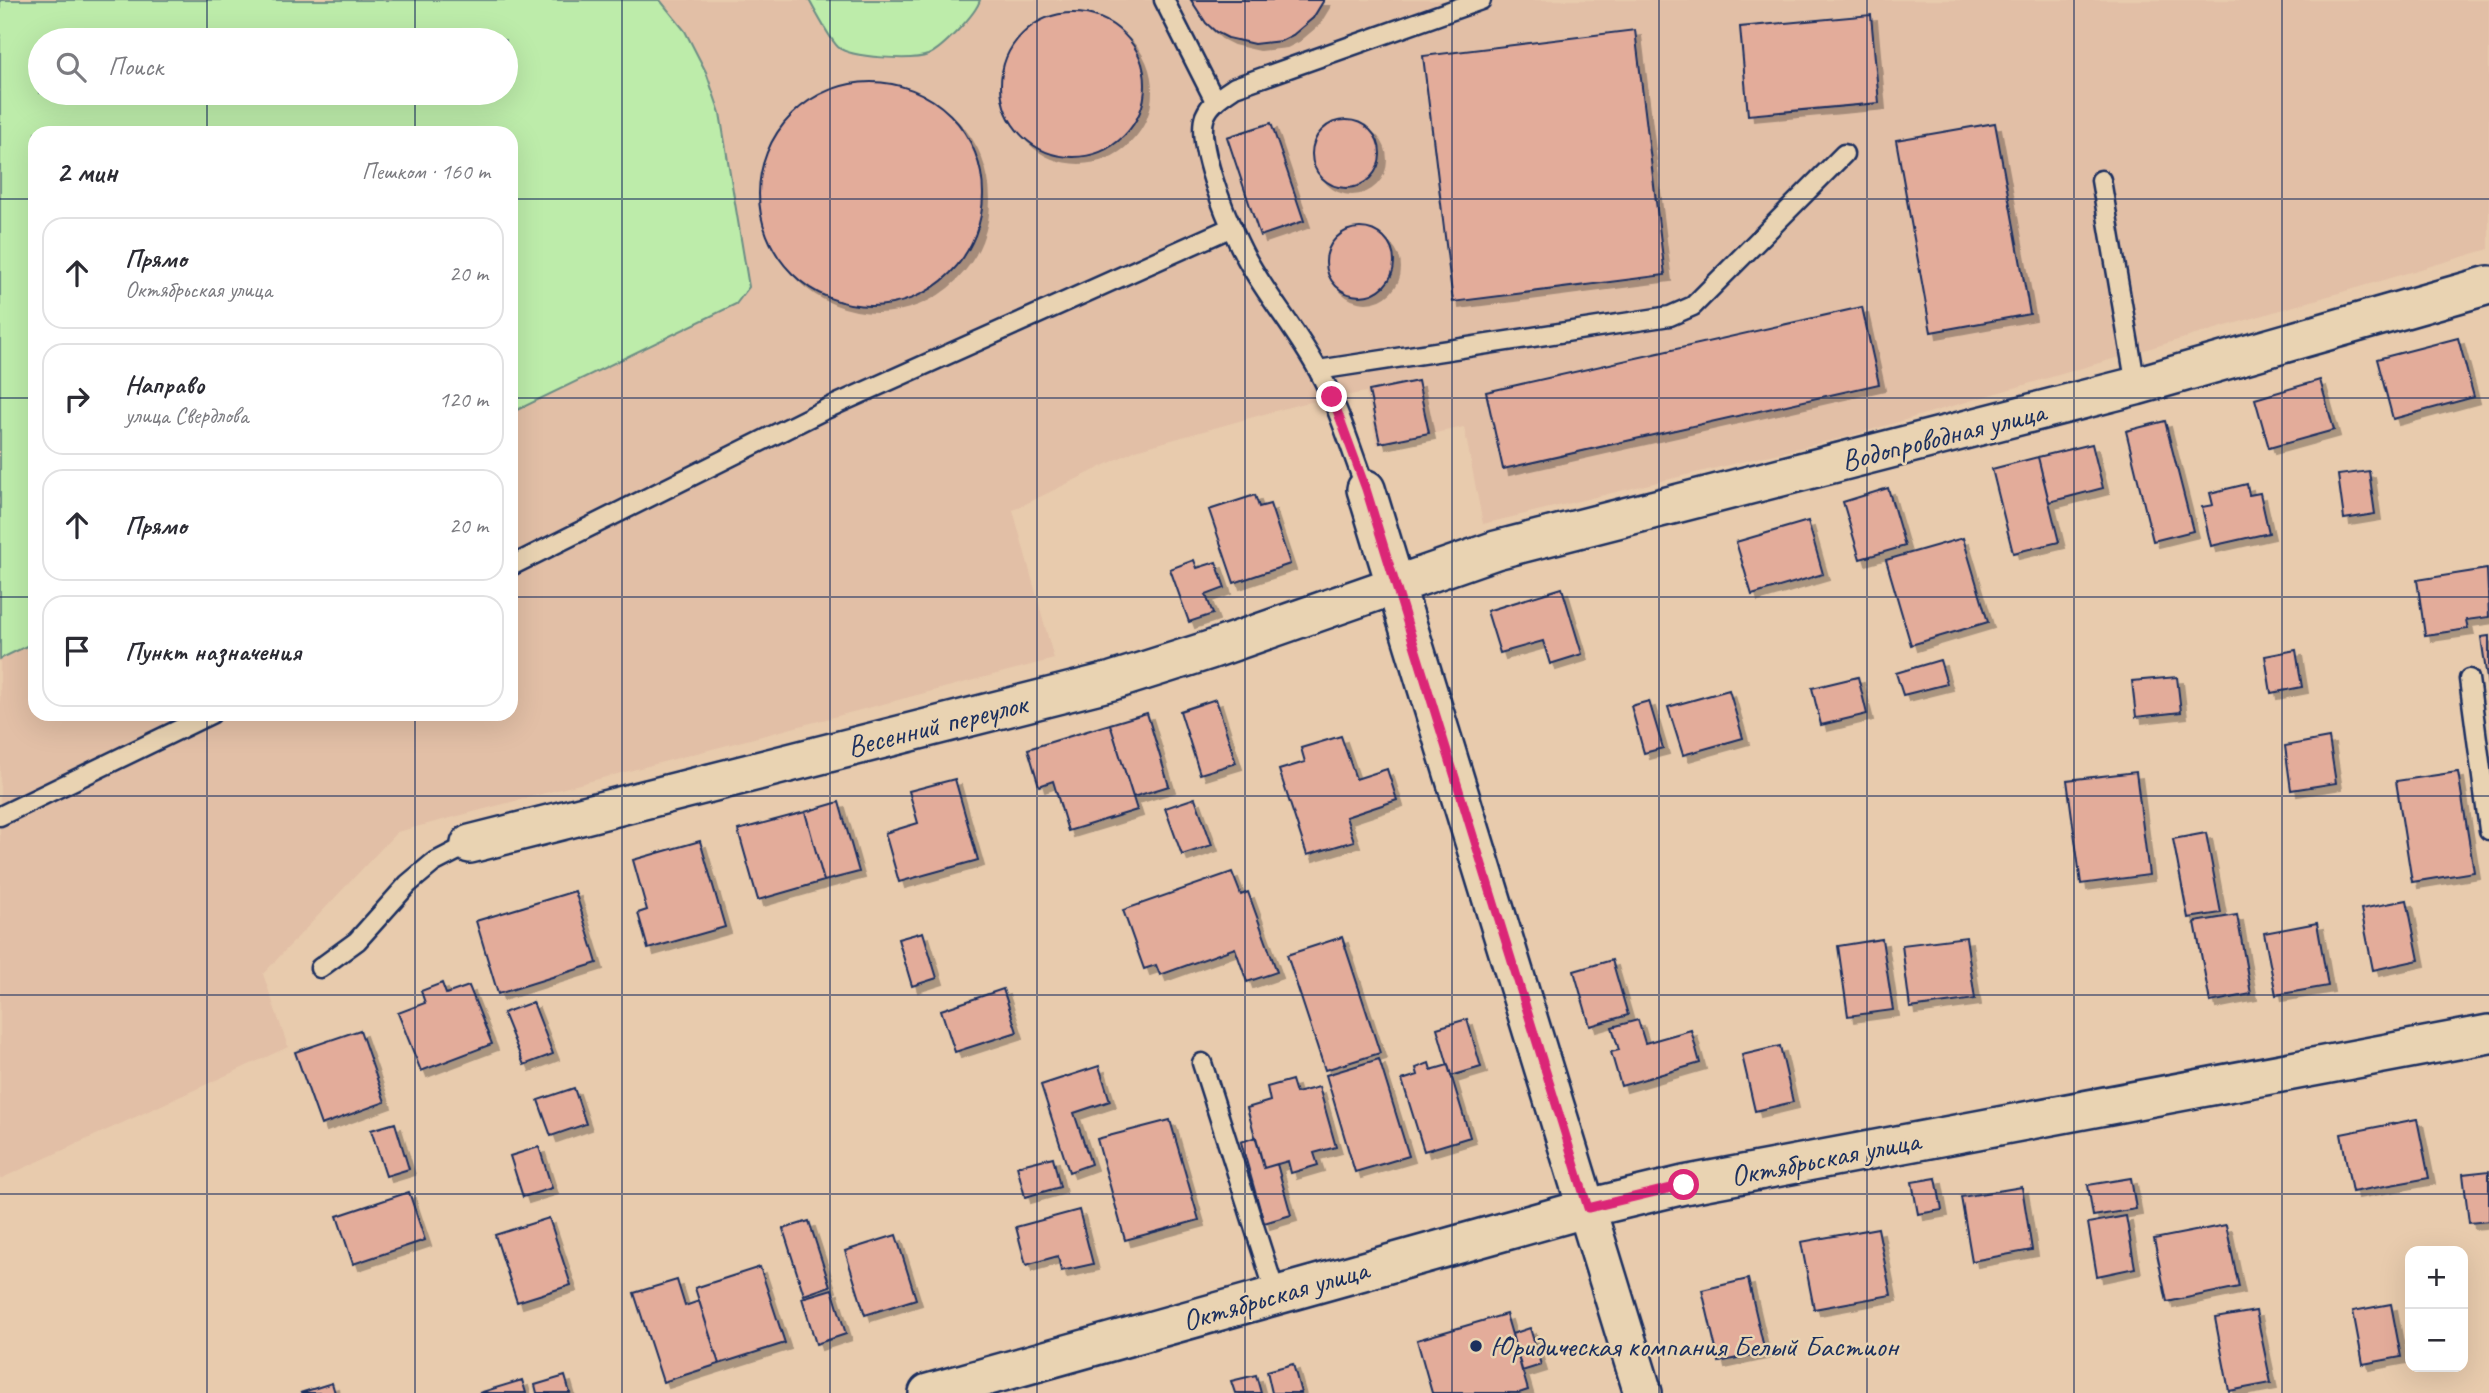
<!DOCTYPE html>
<html lang="ru">
<head>
<meta charset="utf-8">
<style>
  body { margin:0; font-family:Caveat,sans-serif; background:#f7f7f7; color:#2b2b33 }
  .controls { position:absolute; right:21px; bottom:21px; display:grid; overflow:hidden; border-radius:14px; box-shadow:0 7px 28px #0002 }
  .controls button { width:63px; height:63px; display:grid; place-items:center; padding:0; border:0; border-bottom:2px solid #e1e1e2; background:#fff; color:#2b2b33; font:35px sans-serif }
  .stop { position:absolute; width:21px; height:21px; margin:-16px; border:5px solid #db2777; border-radius:50%; background:#fff }
  .stop.end { background:#db2777; border-color:#fff; box-shadow:0 2px 7px #0008 }
  .list { margin:0; padding:0; list-style:none }
  h2 { display:flex; justify-content:space-between; align-items:center; height:91px; margin:0; padding:0 28px; font-size:30px }
  h2 small { font-size:23px; font-weight:400; color:#7c7c81 }
  .list li { display:grid; grid-template-columns:46px 1fr auto; gap:21px; align-items:center; box-sizing:border-box; height:112px; margin:0 14px 14px; padding:0 14px; border:2px solid #e1e1e2; border-radius:21px }
  .list b { display:block; font-size:26px; white-space:nowrap }
  .list p { margin:0; font-size:23px; white-space:nowrap; color:#7c7c81 }
  .list em { font-size:23px; font-style:normal; color:#7c7c81 }
  .icon { flex:none; width:38px; height:38px; fill:none; stroke:currentColor; stroke-width:2; stroke-linecap:round; stroke-linejoin:round }
  .map { position:relative; flex:none; width:2489px; height:1393px; overflow:hidden }
  .search { position:absolute; background:#fff; box-shadow:0 7px 28px #0002; left:28px; top:28px; width:490px; height:77px; display:flex; align-items:center; gap:18px; box-sizing:border-box; padding:0 24px; border-radius:38px; color:#7c7c81; font-size:26px }
  .panel { position:absolute; background:#fff; box-shadow:0 7px 28px #0002; left:28px; top:126px; width:490px; height:595px; border-radius:21px }
  .map>svg:first-child { display:block }
  .built { fill:#e2bfa6 }
  .green { fill:#bdecaa; stroke:#6c8e84; stroke-width:2; fill-rule:evenodd }
  .building { fill:#e3ac9a; stroke:#1b2f5e; stroke-width:2; filter:url(#shadow) }
  .lines { fill:none; stroke-linecap:round; stroke-linejoin:round }
  .service-casing { stroke:#1b2f5e; stroke-width:23 }
  .minor-casing { stroke:#1b2f5e; stroke-width:42 }
  .service { stroke:#e9d3b2; stroke-width:18 }
  .minor { stroke:#e9d3b2; stroke-width:37 }
  .route { stroke:#db2777; stroke-width:9 }
  .grid { fill:none; stroke:#1b2f5e; stroke-width:2; stroke-opacity:0.55 }
  .poi-dot { fill:#1b2f5e; stroke:#e9d3b2; stroke-width:2.5 }
  .labels { text-anchor:middle; dominant-baseline:central; stroke-width:5; stroke-linejoin:round; paint-order:stroke }
  .street-label { font-size:30px; fill:#1b2f5e; stroke:#e9d3b2 }
  .poi-label { font-size:30px; fill:#1b2f5e; stroke:#e9d3b2; text-anchor:start }
</style>
</head>
<body>
<div class="map">
<svg width="2489" height="1393" viewBox="0 0 2489 1393">
  <defs>
    <filter id="shadow"><feDropShadow dx="6" dy="6" stdDeviation="0" flood-color="#0004"/></filter>
  </defs>
  <rect width="100%" height="100%" fill="#e8cbad"/>
  <filter id="ink" filterUnits="userSpaceOnUse"><feTurbulence type="fractalNoise" baseFrequency=".0143" numOctaves="2"/><feDisplacementMap in="SourceGraphic" scale="14" xChannelSelector="R" yChannelSelector="G"/><feConvolveMatrix kernelMatrix="1 2 1 2 8 2 1 2 1" color-interpolation-filters="sRGB"/></filter>
  <g filter="url(#ink)">
    <!-- built -->
    <path class="built" d="M660 0H809L838 47 860 57H898L977 9 980 0H2489V249L1850 436 1483 524 1464 427 1377 445 1366 392 1300 404 1136 450 1013 510 1054 659 397 832 263 974 288 1047 0 1179V659L35 642V714H511V413L736 304 749 287 720 113 706 72 685 31Z"/>
    <!-- green -->
    <path class="green" d="M0 0H660L685 31 706 72 720 113 749 287 736 304 511 413V133H35V642L0 659ZM40 40H506V93H40Z
      M809 0H980C976 14 942 49 928 55 913 61 850 58 838 47 830 39 815 11 809 0Z"/>
    <!-- building -->
    <path class="building" d="M1191 0H1324L1313 18 1293 35 1281 41 1254 44 1228 38 1216 32 1206 23Z
      M1001 85a72 72 0 1 1 144 0a72 72 0 1 1-144 0Z
      M1871 15 1879 103 1748 115 1740 27Z
      M1635 30 1665 275 1453 302 1423 56Z
      M759 194a112 112 0 1 1 224 0a112 112 0 1 1-224 0Z
      M1312 154a34 34 0 1 1 68 0a34 34 0 1 1-68 0Z
      M1271 123 1304 221 1260 236 1227 137Z
      M1995 123 2030 314 1931 332 1896 140Z
      M1326 262a34 34 0 1 1 68 0a34 34 0 1 1-68 0Z
      M1862 307 1879 384 1503 469 1486 392Z
      M2458 338 2474 397 2393 419 2377 359Z
      M2320 380 2334 430 2269 448 2255 399Z
      M1418 381 1429 433 1380 443 1369 391Z
      M2165 421 2193 531 2153 541 2126 431Z
      M2092 444 2103 488 2049 502 2038 457Z
      M2038 457 2059 542 2013 553 1992 469Z
      M2369 471 2375 514 2344 519 2338 475Z
      M2247 484 2249 495 2260 493 2269 533 2211 546 2202 507 2213 505 2210 493Z
      M1888 488 1905 546 1860 559 1843 502Z
      M1255 495 1259 507 1270 504 1290 564 1234 583 1209 510Z
      M1808 521 1823 574 1752 595 1736 542Z
      M1963 538 1988 622 1911 645 1886 560Z
      M1194 560 1197 568 1216 562 1225 588 1206 595 1213 614 1189 622 1170 569Z
      M2487 569 2489 617 2466 620 2468 629 2425 635 2417 580Z
      M1562 588 1582 654 1550 664 1543 641 1500 653 1487 611Z
      M2489 636V686H2488L2481 637Z
      M2296 650 2302 687 2271 693 2265 656Z
      M1940 660 1947 684 1903 695 1896 673Z
      M1858 677 1867 714 1821 725 1812 688Z
      M2177 677 2181 712 2136 717 2132 681Z
      M1729 690 1743 738 1683 755 1668 707Z
      M1216 699 1236 763 1200 774 1180 711Z
      M1649 701 1663 748 1644 753 1631 706Z
      M1147 713 1169 786 1133 797 1110 724Z
      M1110 724 1137 810 1068 831 1053 781 1039 786 1028 749Z
      M1341 736 1356 779 1387 769 1397 800 1346 817 1354 841 1307 855 1279 770 1305 762 1301 748Z
      M2329 738 2336 783 2291 790 2285 746Z
      M2136 772 2149 875 2081 884 2067 780Z
      M2458 772 2474 872 2412 882 2396 781Z
      M955 779 978 860 899 882 885 833 918 823 909 791Z
      M1195 798 1212 845 1182 855 1165 808Z
      M839 802 859 872 824 881 805 812Z
      M805 812 824 881 758 900 738 830Z
      M2206 833 2221 913 2188 918 2173 839Z
      M700 841 725 927 648 949 638 913 647 910 633 860Z
      M1232 872 1241 895 1248 892 1277 972 1247 982 1235 948 1160 975 1156 965 1144 969 1123 910Z
      M575 891 597 963 498 994 476 921Z
      M2407 900 2419 960 2373 970 2361 909Z
      M2237 915 2251 994 2210 1002 2195 922Z
      M2317 923 2328 986 2276 995 2264 933Z
      M923 932 937 978 912 986 898 939Z
      M1342 937 1380 1053 1325 1070 1287 955Z
      M1966 937 1975 999 1910 1008 1902 945Z
      M1882 939 1893 1010 1848 1016 1838 946Z
      M1612 960 1628 1015 1590 1026 1574 971Z
      M442 983 446 994 469 986 492 1044 421 1071 398 1013 425 1003 421 991Z
      M1003 989 1017 1032 955 1052 941 1010Z
      M533 1002 553 1054 524 1065 503 1013Z
      M1467 1019 1481 1067 1451 1076 1437 1028Z
      M1638 1020 1645 1043 1691 1030 1700 1063 1621 1086 1611 1052 1619 1050 1612 1027Z
      M360 1030 385 1102 321 1125 295 1052Z
      M1780 1046 1793 1102 1755 1111 1742 1055Z
      M1379 1059 1409 1156 1355 1172 1326 1075Z
      M1429 1063 1431 1070 1448 1065 1470 1137 1424 1151 1402 1080 1418 1075 1416 1068Z
      M1099 1066 1110 1101 1074 1113 1091 1164 1069 1172 1041 1085Z
      M1292 1080 1296 1093 1319 1087 1336 1147 1314 1153 1318 1165 1291 1173 1288 1161 1264 1168 1247 1108 1270 1101 1267 1087Z
      M574 1088 586 1124 551 1136 538 1100Z
      M2417 1119 2429 1178 2352 1192 2341 1134Z
      M1170 1120 1199 1220 1125 1240 1097 1139Z
      M395 1123 409 1169 386 1176 371 1130Z
      M1256 1137 1264 1168 1277 1164 1291 1215 1264 1223 1241 1142Z
      M539 1147 552 1188 523 1197 510 1156Z
      M1053 1157 1060 1187 1025 1197 1017 1166Z
      M2489 1171V1221L2469 1223 2463 1174Z
      M1936 1178 1942 1210 1918 1214 1912 1182Z
      M2131 1178 2136 1209 2093 1216 2088 1185Z
      M2022 1187 2032 1250 1972 1261 1961 1197Z
      M409 1192 425 1240 353 1264 337 1216Z
      M1079 1210 1093 1264 1061 1271 1058 1256 1026 1265 1016 1227Z
      M2126 1216 2135 1268 2097 1276 2088 1223Z
      M549 1218 571 1285 517 1302 495 1235Z
      M809 1221 830 1286 804 1295 783 1229Z
      M2226 1225 2239 1287 2167 1302 2154 1239Z
      M1878 1228 1891 1295 1814 1309 1801 1242Z
      M896 1235 916 1299 865 1315 845 1251Z
      M760 1267 785 1343 719 1364 695 1288Z
      M1748 1279 1765 1352 1719 1362 1702 1290Z
      M677 1280 685 1306 699 1301 719 1364 663 1382 634 1293Z
      M832 1289 846 1334 816 1344 802 1298Z
      M2391 1304 2401 1357 2363 1364 2353 1311Z
      M2256 1311 2271 1383 2229 1391 2215 1318Z
      M1506 1314 1528 1390 1519 1393H1432L1417 1340Z
      M1530 1328 1541 1365 1522 1371 1512 1334Z
      M1293 1364 1301 1393H1272L1267 1371Z
      M1256 1375 1261 1393H1235L1231 1381Z
      M565 1376 570 1393H537L535 1385Z
      M522 1380 526 1393H479Z
      M332 1383 335 1393H300Z"/>
    <g class="lines">
      <defs>
        <path id="service" d="M1164 0 1215 101
          M2101 180 2136 386
          M1318 370 1670 316 1693 306 1844 154
          M1366 489C1351 450 1339 407 1318 370 1298 333 1270 300 1249 263 1233 236 1194 145 1205 116 1211 102 1223 95 1235 87L1481 0
          M511 566 826 409 1232 227
          M2469 679 2489 830
          M0 816 211 714
          M320 968 357 941 408 884 433 863 470 844
          M1202 1063 1276 1295"/>
        <path id="minor" d="M1366 489 1643 1393
          M470 844 1112 681 1210 650 1496 550 2136 386 2489 285
          M928 1393 1588 1208 1684 1185 2489 1034"/>
      </defs>
      <!-- service casing -->
      <use href="#service" class="service-casing"/>
      <!-- minor casing -->
      <use href="#minor" class="minor-casing"/>
      <!-- service -->
      <use href="#service" class="service"/>
      <!-- minor -->
      <use href="#minor" class="minor"/>
    </g>
  </g>
  <g class="lines" filter="url(#ink)">
    <!-- route -->
    <path class="route" d="M1332 397 1366 489 1588 1208 1684 1185"/>
  </g>
  <!-- grid -->
  <path class="grid" d="M207 0V40M415 0V40M622 0V1393M830 0V1393M1037 0V1393M1245 0V1393M1452 0V1393M1659 0V1393M1867 0V1393M2074 0V1393M2282 0V1393M207 93V133M415 93V133M0 199H35M511 199H2489M0 398H35M511 398H2489M0 597H35M511 597H2489M207 714V1393M415 714V1393M0 796H2489M0 995H2489M0 1194H2489"/>
  <!-- markers -->
  <circle class="poi-dot" cx="1476" cy="1346" r="7"/>
  <g class="labels">
    <!-- street labels -->
    <g class="street-label">
      <text transform="translate(1943 436) rotate(-14)">Водопроводная улица</text>
      <text transform="translate(937 725) rotate(-14)">Весенний переулок</text>
      <text transform="translate(1825 1158) rotate(-11)">Октябрьская улица</text>
      <text transform="translate(1275 1295) rotate(-16)">Октябрьская улица</text>
    </g>
    <!-- poi labels -->
    <g class="poi-label">
      <text x="1490" y="1346">Юридическая компания Белый Бастион</text>
    </g>
  </g>
</svg>
<div class="controls">
<button>+</button>
<button>−</button>
</div>
<div class="stop" style="left:1684px;top:1185px"></div>
<div class="stop end" style="left:1332px;top:397px"></div>
<div class="search"><svg class="icon" aria-label="search" viewBox="0 0 24 24"><circle cx="10" cy="10" r="6"/><path d="M15 15l6 6"/></svg>Поиск</div>
<section class="panel">
<h2>2 мин<small>Пешком · 160 m</small></h2>
<ul class="list">
<li><svg class="icon" aria-label="ahead" viewBox="0 0 24 24"><path d="M12 20V5M6 11l6-6 6 6"/></svg><div><b>Прямо</b><p>Октябрьская улица</p></div><em>20 m</em></li>
<li><svg class="icon" aria-label="right" viewBox="0 0 24 24"><path d="M7 20v-9h11M14 6l5 5-5 5"/></svg><div><b>Направо</b><p>улица Свердлова</p></div><em>120 m</em></li>
<li><svg class="icon" aria-label="ahead" viewBox="0 0 24 24"><path d="M12 20V5M6 11l6-6 6 6"/></svg><div><b>Прямо</b></div><em>20 m</em></li>
<li><svg class="icon" aria-label="arrive" viewBox="0 0 24 24"><path d="M6 21V4h12l-3 4 3 4H6"/></svg><div><b>Пункт назначения</b></div></li>
</ul>
</section>
</div>
</body>
</html>
